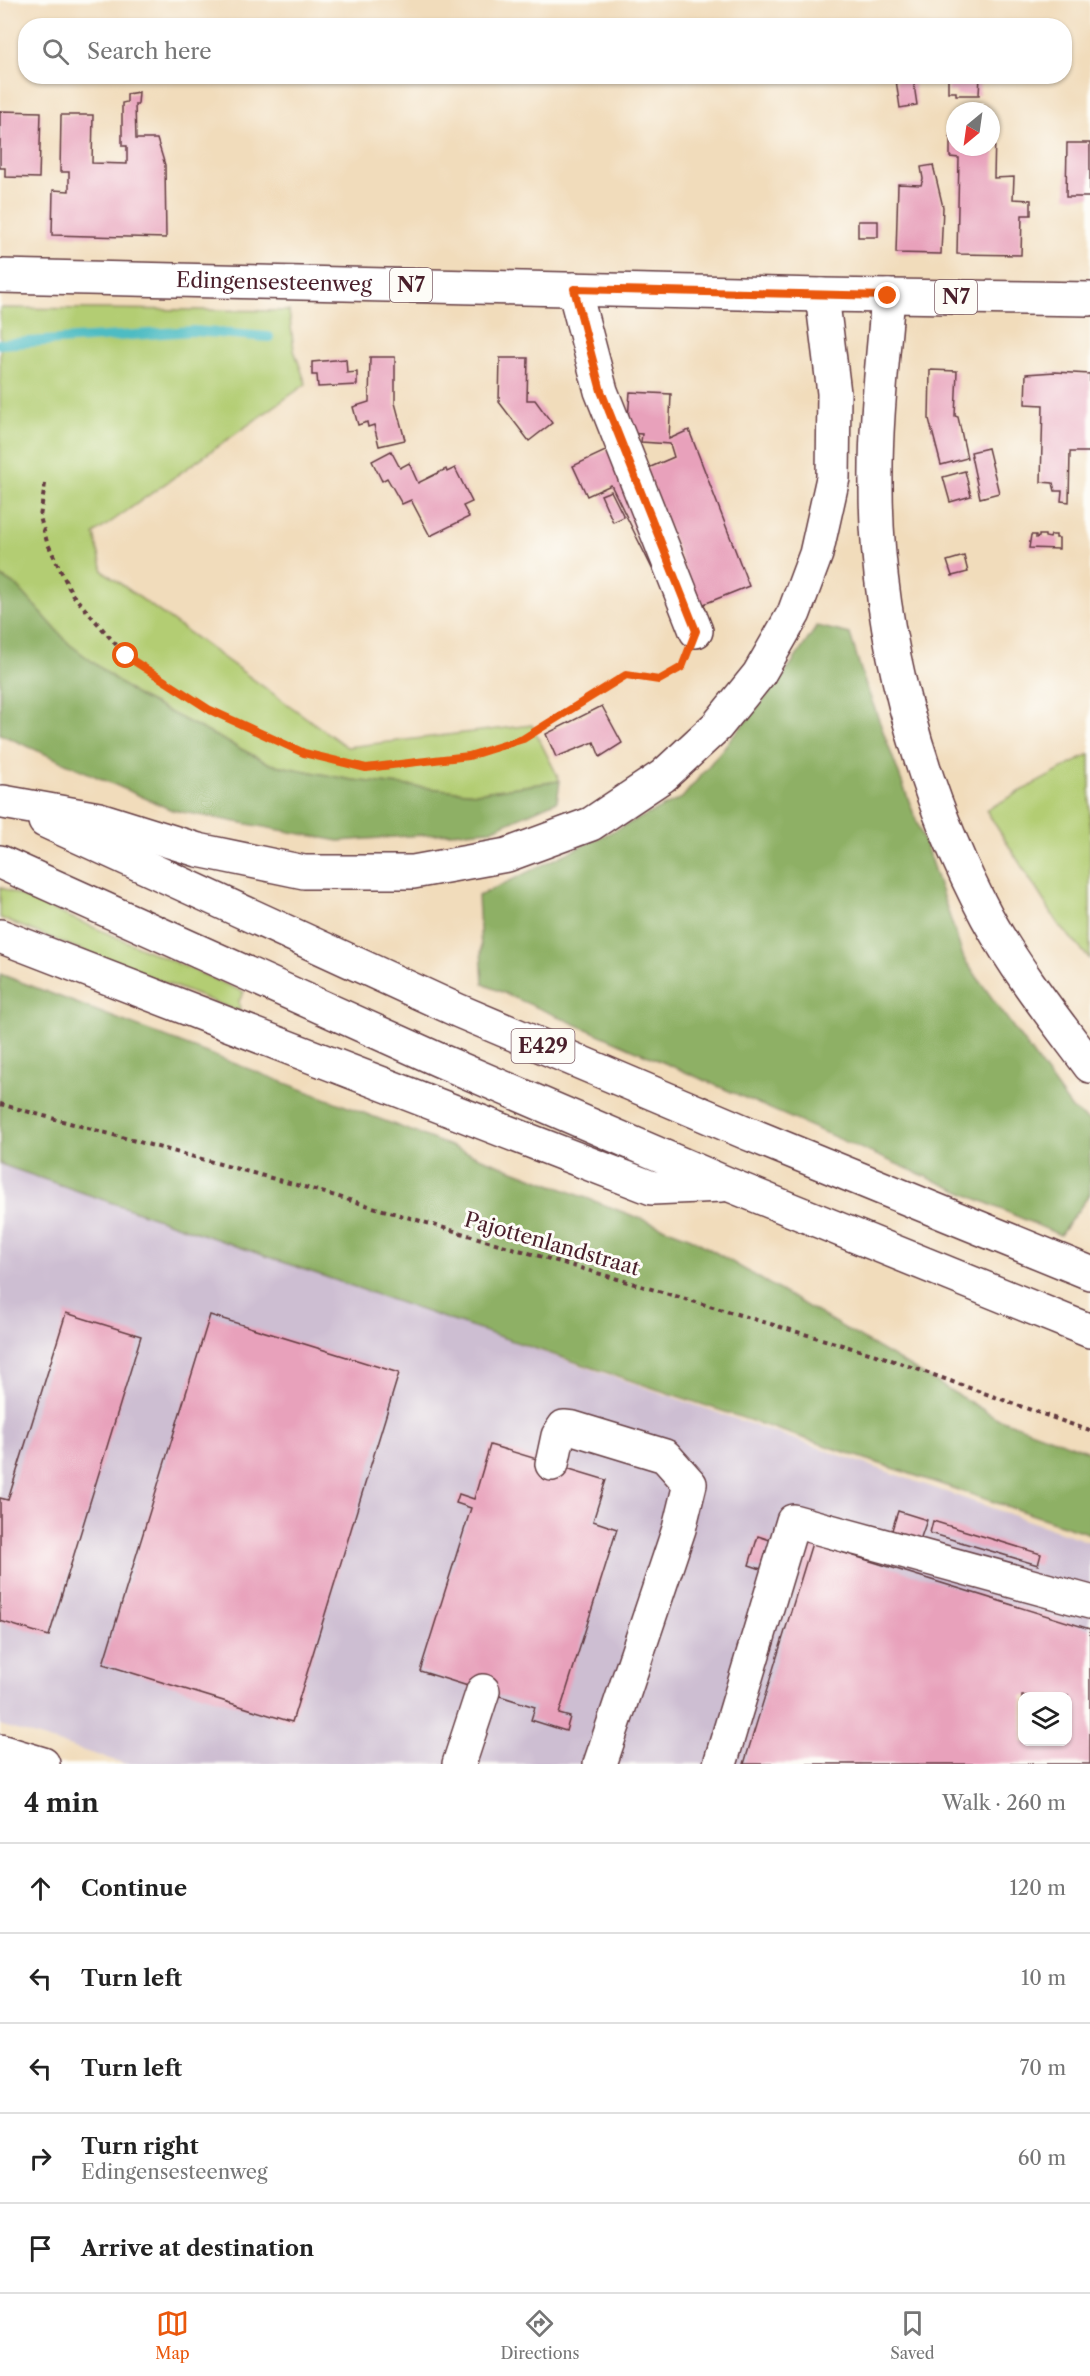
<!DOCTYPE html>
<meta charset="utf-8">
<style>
:root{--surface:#fff;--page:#f6f6f6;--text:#222;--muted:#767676;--line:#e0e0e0;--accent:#ea580c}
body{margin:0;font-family:"Libre Caslon Text",serif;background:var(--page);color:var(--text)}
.controls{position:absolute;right:18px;bottom:18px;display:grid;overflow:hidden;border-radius:12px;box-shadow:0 2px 4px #0004}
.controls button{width:54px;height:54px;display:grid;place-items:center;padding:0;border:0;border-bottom:2px solid var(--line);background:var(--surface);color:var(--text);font:30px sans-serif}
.compass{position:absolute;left:946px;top:102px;width:54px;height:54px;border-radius:50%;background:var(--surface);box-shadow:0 2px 4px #0004;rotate:209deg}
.stop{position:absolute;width:18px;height:18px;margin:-14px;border:4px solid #ea580c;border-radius:50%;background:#fff}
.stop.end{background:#ea580c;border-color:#fff;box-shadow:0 2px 6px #0008}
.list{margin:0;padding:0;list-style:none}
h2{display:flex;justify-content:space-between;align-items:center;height:78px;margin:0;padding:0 24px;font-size:26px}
h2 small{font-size:20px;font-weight:400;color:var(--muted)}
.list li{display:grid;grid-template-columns:39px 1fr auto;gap:18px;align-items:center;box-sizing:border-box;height:90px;padding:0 24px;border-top:2px solid var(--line)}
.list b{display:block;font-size:22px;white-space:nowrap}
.list p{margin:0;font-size:20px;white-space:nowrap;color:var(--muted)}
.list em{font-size:20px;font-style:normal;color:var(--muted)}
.icon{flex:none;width:33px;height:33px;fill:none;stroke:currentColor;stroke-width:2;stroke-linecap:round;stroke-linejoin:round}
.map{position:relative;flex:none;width:1090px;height:1764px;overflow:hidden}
.search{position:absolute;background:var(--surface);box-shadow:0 2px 4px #0004;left:18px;right:18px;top:18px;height:66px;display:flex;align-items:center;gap:15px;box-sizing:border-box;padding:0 21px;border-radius:24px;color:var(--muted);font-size:22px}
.sheet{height:528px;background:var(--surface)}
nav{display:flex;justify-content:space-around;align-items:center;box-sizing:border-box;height:84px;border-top:2px solid var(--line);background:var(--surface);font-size:16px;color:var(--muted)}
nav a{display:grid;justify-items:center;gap:3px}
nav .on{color:var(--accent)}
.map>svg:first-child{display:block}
</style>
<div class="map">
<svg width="1090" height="1764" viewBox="0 0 1090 1764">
<rect width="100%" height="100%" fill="#fdfcf7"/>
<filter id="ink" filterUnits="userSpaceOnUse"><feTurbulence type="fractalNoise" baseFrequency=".0167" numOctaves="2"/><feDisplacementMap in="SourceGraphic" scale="12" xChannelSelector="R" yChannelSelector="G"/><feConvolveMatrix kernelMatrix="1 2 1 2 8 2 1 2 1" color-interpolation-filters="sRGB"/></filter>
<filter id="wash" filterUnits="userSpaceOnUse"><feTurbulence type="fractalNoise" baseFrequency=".008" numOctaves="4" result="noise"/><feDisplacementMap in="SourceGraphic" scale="24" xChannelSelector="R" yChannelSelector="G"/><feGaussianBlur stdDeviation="1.35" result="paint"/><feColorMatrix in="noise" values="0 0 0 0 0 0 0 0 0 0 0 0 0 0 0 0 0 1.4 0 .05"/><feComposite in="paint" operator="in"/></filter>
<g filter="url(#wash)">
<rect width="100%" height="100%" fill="#f1dcbb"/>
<!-- industrial -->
<path fill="#cdbed2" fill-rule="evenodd" d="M0,1164L1090,1542V1764H126L0,1725ZM1022,1696H1068V1742H1022Z"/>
<!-- green -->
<g fill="#b3cd73" stroke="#7e764f" stroke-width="1.5">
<path d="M0,308L289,311L294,350L306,384L94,534L103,571L347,747L532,725L560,781L476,793L352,780L270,764L136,695L69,644L18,587L0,576Z"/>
<path d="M1090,754V959L1059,925L986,810Z"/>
<path d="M0,887L244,992L239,1001L240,1012L0,918Z"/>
</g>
<!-- forest -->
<g fill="#8eb065" stroke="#6c6848" stroke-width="1.5">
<path d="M0,576L18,587L69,644L136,695L270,764L352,780L476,793L560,781L557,801L491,830L339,841L172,810L0,734Z"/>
<path d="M817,626L850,634L864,680L928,852L964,959L1072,1109L1090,1122V1194L1060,1235L483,984L478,896L682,798L784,675Z"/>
<path d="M0,974L691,1238L997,1418L1090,1452V1534L447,1319L0,1164Z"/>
</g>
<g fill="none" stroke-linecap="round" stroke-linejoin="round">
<!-- stream -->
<path stroke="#4dbcc3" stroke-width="10" d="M0,344L193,331L269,337"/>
</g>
<g id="blocks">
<!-- building -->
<g fill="#e8a1bb" fill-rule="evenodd">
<path d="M948,76H980L979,95H956V92H948Z"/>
<path d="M913,78L917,105L900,108L896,80Z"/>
<path d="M139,92L138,104H135L136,139H157L165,165L166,238L52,235L53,190L69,191V172H60L61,115H93L92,163L127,164V146H122V103L127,102V94Z"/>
<path d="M0,111L41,112L39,178L5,177V168H0Z"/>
<path d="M950,132H955V147H991V135H995L994,178L1014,177L1013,199L1031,200V215H1022L1021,255L957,254L959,158L950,157Z"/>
<path d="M1067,143H1090V197H1066Z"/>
<path d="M933,165L943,207L941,254L896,253L898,184L921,185L923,179L921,167Z"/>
<rect x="858" y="221" width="20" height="16"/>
<path d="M370,357H395V403L405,440L379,446L374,425L368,427L367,422L358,425L353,407L369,402Z"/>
<path d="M500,358H528L527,400H535L552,423L529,441L499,402Z"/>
<path d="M346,359L347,373L357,372V385L318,387L317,375H312V362Z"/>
<path d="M930,370L957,371L955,416L958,417L967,458L941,465L929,419Z"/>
<path d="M1055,372L1090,374V452H1070L1069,502L1061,501L1062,491H1055L1053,483L1041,482L1043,405L1025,404L1026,374Z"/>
<path d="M630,392L671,394L669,439L689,430L749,586L699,606L646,469L674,457L670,444L641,442L642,434L627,433Z"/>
<path d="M616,446L668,601L611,485L587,496L573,466Z"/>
<path d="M988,448L999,493L980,498L971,456H972L971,452Z"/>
<path d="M391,451L400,468L409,463L418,483L446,469L447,472L455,468L472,502L463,506L469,517L430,536L411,500L402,504L387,478L382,481L372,461Z"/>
<path d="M965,471L971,496L950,502L943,477Z"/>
<path d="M611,491L624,517L613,522L601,495Z"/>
<path d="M1031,535H1036V538L1039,537V535H1045V537L1050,538L1051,535H1056V538H1059V549L1029,548Z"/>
<path d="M964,556L968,572L952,576L947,561Z"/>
<path d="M602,706L622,743L600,757L594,742L556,757L546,734Z"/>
<path d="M66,1313L141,1336L49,1636L0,1621V1498L8,1500Z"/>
<path d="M210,1315L399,1373L292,1722L103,1664Z"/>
<path d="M490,1445L606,1480L593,1521L617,1529L559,1714L570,1717L566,1731L531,1720L535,1707L420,1671L471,1508L456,1503L459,1494L474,1499Z"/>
<path d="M898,1511L927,1520L919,1543L891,1533Z"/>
<path d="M933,1521L1041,1554L1038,1565L930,1533Z"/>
<path d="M758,1536L770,1540L761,1569L749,1565Z"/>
<path d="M812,1543L1090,1629V1764H744ZM1022,1696H1068V1742H1022Z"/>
</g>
</g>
</g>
<g filter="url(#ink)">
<use href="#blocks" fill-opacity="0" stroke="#633b41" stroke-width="1.5"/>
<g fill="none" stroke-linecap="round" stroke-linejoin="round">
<!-- minor casing -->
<g stroke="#633b41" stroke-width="36">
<g id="minor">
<path d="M574,289L601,391L696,631"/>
<path d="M552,1464L558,1436L564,1427L573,1428L665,1456L690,1484L679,1529L600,1764"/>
<path d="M0,1751L43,1764"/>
<path d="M459,1764L483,1691"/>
<path d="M720,1764L793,1521L1090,1602"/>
</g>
</g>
<!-- major casing -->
<g stroke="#633b41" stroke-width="36">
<g id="major">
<path id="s1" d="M0,276L822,295L1090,299"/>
</g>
</g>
<!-- highway casing -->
<g stroke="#633b41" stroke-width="36">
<g id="highway">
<path d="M888,296C883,359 875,423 876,486C876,631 919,789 987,917C1016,970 1054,1018 1090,1066"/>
<path d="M3,802L99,819L198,850L304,872H413L507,855L591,824L663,776L717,726L759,674L794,613L816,554L833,478L834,393L822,295"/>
<path d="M45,821L459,1011L747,1133L1090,1273"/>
<path d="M0,862L439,1060L730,1185L1090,1331"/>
<path d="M0,936L652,1188L722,1185"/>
</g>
</g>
<!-- path -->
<g stroke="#633b41" stroke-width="4" stroke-dasharray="4.5 4.5" stroke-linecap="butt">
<path d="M45,484L40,517L47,542L72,594L126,656L210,710L304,753L366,768L469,756L523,739L626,675L659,680L682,667L685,660"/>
<path d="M0,1104L315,1190L886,1358L1090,1431"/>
</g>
<!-- minor -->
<use href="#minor" stroke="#fff" stroke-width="33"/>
<!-- major -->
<use href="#major" stroke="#fff" stroke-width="33"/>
<!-- highway -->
<use href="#highway" stroke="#fff" stroke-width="33"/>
</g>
</g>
<g fill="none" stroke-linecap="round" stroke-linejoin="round" filter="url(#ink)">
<!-- route -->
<path stroke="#ea580c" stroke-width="8" d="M126,656L210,710L304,753L366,768L469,756L523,739L626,675L659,680L682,667L696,631L601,391L574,289L888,296"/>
</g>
<g text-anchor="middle" stroke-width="6" stroke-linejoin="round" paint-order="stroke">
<!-- shield labels -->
<g fill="#fdfcf7" stroke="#806168" stroke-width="1.5">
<rect x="390" y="268" width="42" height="34" rx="4.5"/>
<rect x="935" y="280" width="42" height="34" rx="4.5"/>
<rect x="511.5" y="1029" width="63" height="34" rx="4.5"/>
</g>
<g font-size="20" font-weight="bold" fill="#4a1f2b">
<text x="411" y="292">N7</text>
<text x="956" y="304">N7</text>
<text x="543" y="1053">E429</text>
</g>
<!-- street labels -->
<g font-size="21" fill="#4a1f2b" stroke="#fdfcf7">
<text dy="7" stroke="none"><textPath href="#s1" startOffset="274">Edingensesteenweg</textPath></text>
<text transform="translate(552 1244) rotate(16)" y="7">Pajottenlandstraat</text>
</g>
</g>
</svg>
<div class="controls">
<button><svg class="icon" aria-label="layers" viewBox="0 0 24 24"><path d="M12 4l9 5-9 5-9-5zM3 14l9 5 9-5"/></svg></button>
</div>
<svg class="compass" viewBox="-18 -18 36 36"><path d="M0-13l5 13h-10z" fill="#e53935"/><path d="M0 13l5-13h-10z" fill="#767676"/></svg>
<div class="stop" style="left:126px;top:656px"></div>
<div class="stop end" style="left:888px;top:296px"></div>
<div class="search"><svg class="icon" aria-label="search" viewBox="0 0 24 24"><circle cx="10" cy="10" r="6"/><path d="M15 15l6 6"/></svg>Search here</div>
</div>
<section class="sheet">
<h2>4 min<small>Walk · 260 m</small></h2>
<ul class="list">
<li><svg class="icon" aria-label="ahead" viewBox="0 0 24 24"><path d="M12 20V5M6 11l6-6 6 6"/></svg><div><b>Continue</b></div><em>120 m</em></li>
<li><svg class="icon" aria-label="left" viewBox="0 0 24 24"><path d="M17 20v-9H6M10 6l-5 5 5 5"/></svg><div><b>Turn left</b></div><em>10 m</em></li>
<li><svg class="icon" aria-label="left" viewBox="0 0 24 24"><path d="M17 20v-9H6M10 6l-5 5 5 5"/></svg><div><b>Turn left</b></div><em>70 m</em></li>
<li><svg class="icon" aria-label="right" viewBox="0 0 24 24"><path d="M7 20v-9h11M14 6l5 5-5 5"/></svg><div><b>Turn right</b><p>Edingensesteenweg</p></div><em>60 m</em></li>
<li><svg class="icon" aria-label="arrive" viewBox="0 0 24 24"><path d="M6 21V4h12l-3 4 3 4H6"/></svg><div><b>Arrive at destination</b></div></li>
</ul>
</section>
<nav>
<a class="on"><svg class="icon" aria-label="map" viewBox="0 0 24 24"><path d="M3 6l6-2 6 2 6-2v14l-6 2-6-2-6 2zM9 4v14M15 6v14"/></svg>Map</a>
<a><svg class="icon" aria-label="directions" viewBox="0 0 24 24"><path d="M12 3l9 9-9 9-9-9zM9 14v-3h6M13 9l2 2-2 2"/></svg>Directions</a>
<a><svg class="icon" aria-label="saved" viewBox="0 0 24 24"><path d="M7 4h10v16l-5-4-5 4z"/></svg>Saved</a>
</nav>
